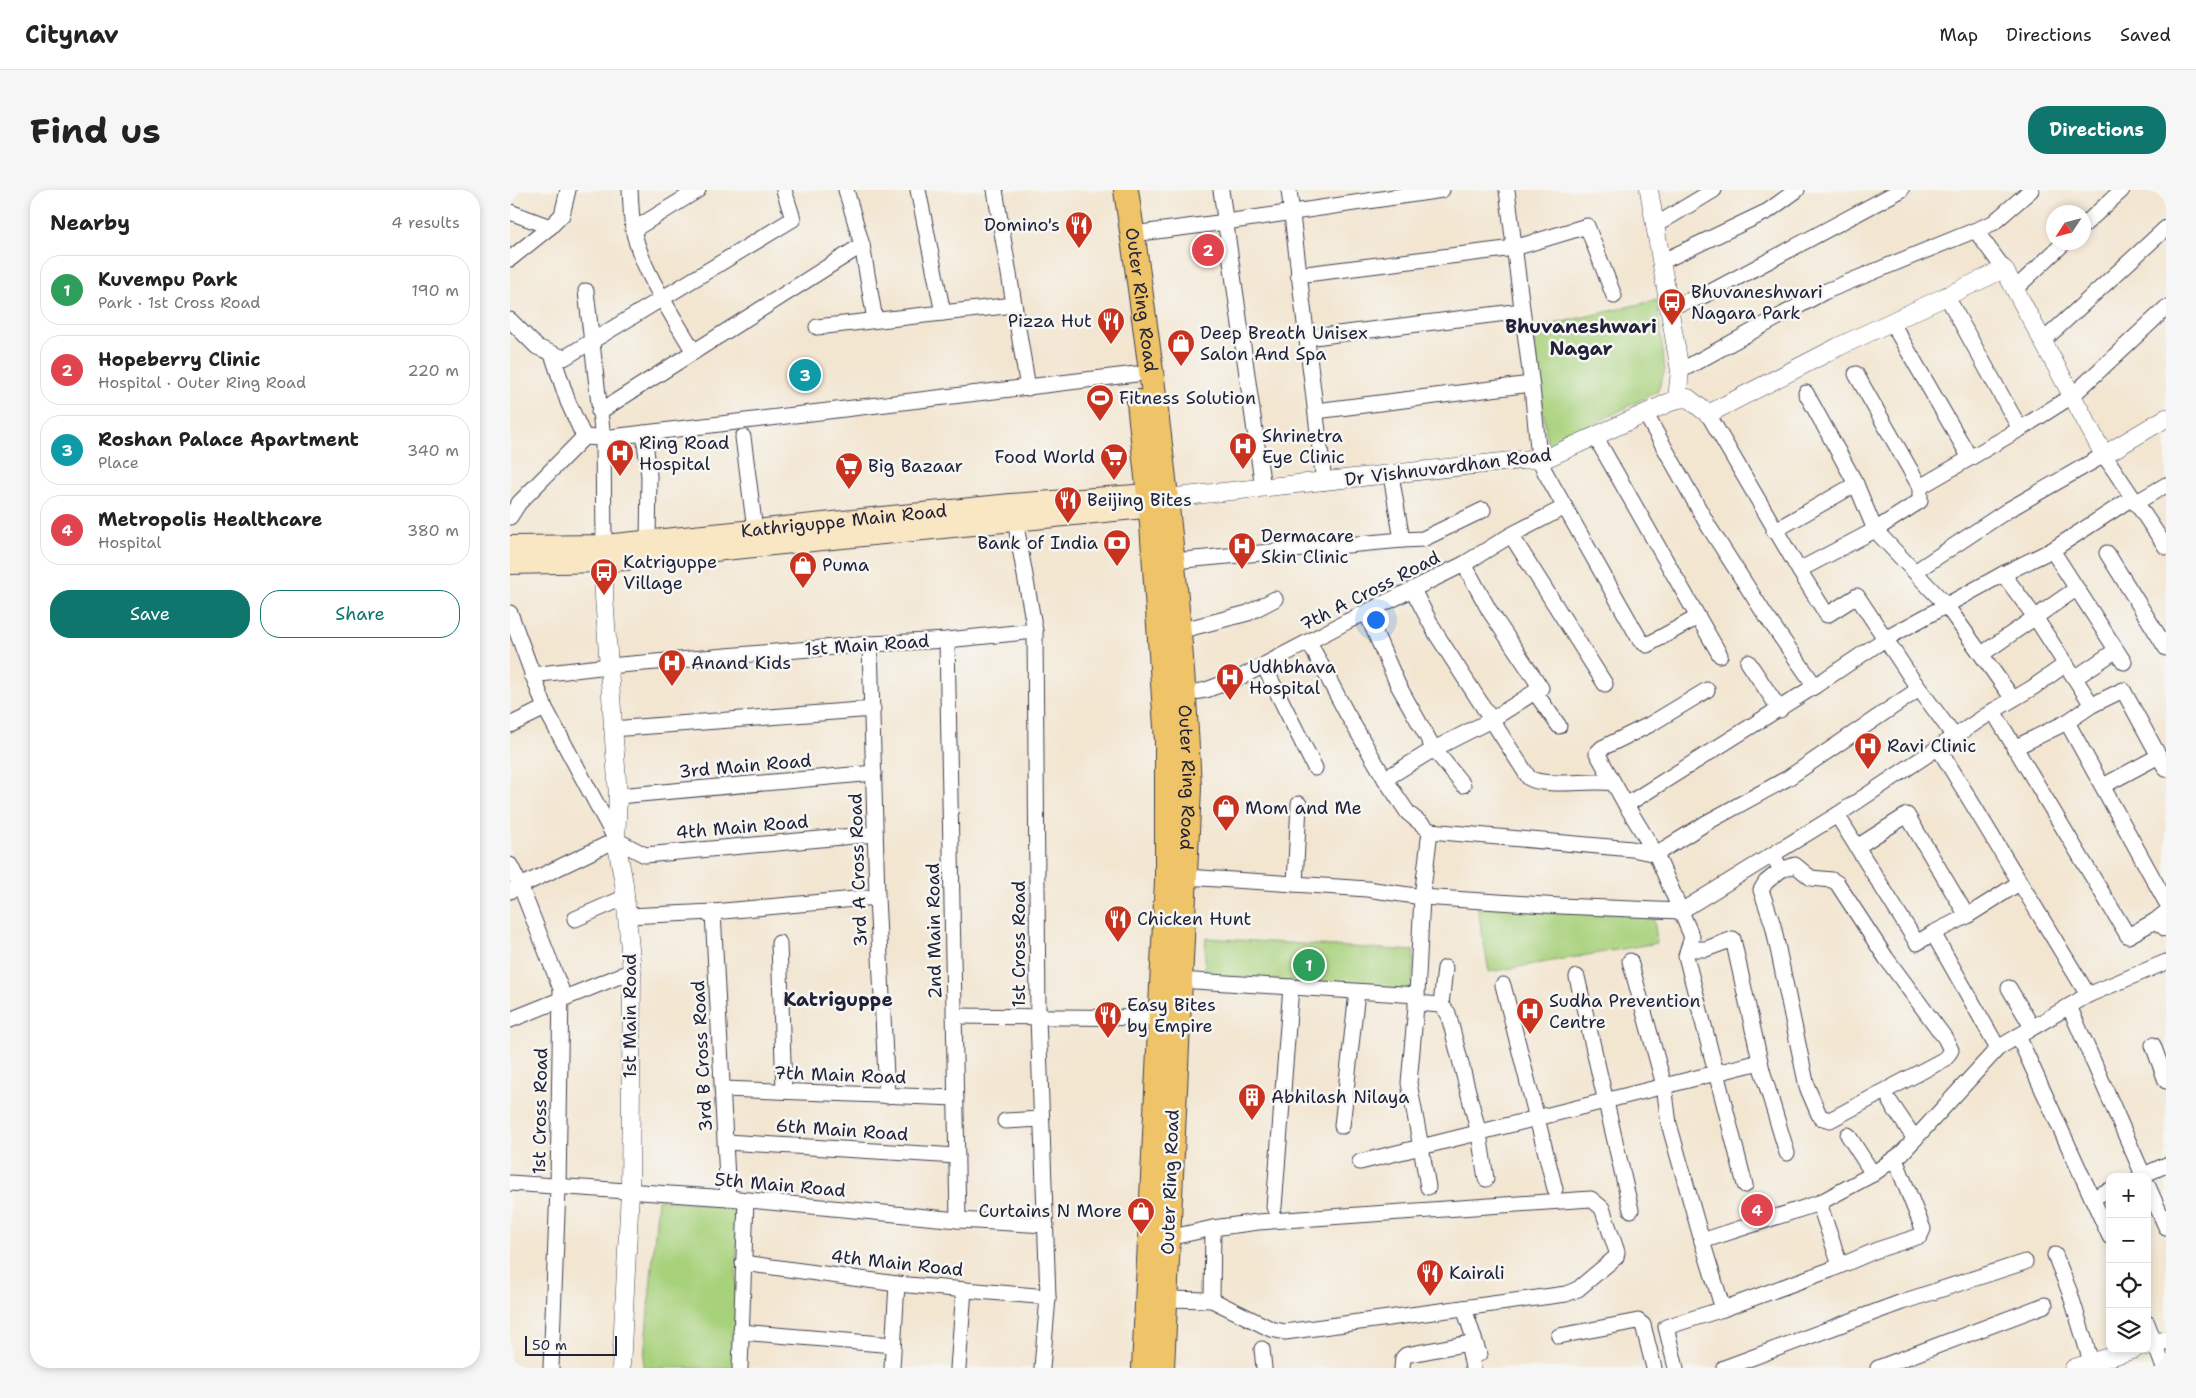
<!DOCTYPE html>
<meta charset="utf-8">
<style>
:root{--surface:#fff;--page:#f6f6f6;--text:#222;--muted:#767676;--line:#e0e0e0;--accent:#0f766e}
body{margin:0;font-family:"Shantell Sans",sans-serif;background:var(--page);color:var(--text)}
.controls{position:absolute;right:15px;bottom:15px;display:grid;overflow:hidden;border-radius:10px;box-shadow:0 2px 8px #0003}
.controls button{width:45px;height:45px;display:grid;place-items:center;padding:0;border:0;border-bottom:1px solid var(--line);background:var(--surface);color:var(--text);font:25px sans-serif}
.compass{position:absolute;left:1536px;top:15px;width:45px;height:45px;border-radius:50%;background:var(--surface);box-shadow:0 2px 8px #0003;rotate:234deg}
.scale{position:absolute;left:15px;bottom:12px;width:92px;box-sizing:border-box;padding-left:5px;border:2px solid #22223b;border-top:0;font-size:14px;line-height:18px;white-space:nowrap;color:#22223b;-webkit-text-stroke:4px #f6f6f2;paint-order:stroke}
.you{position:absolute;left:865px;top:429px;width:18px;height:18px;margin:-12px;border:4px solid #fff;border-radius:50%;background:#1a73e8;box-shadow:0 0 0 8px #1a73e833}
.badge{display:grid;place-items:center;width:32px;height:32px;border-radius:50%;background:var(--accent);color:#fff;font-size:16px;font-weight:700}
.pin{position:absolute;translate:-50% -50%;border:2px solid #fff;box-shadow:0 1px 5px #0006}
.list{margin:0;padding:0;list-style:none}
h2{display:flex;justify-content:space-between;align-items:center;height:65px;margin:0;padding:0 20px;font-size:21px}
h2 small{font-size:16px;font-weight:400;color:var(--muted)}
.list li{display:grid;grid-template-columns:32px 1fr auto;gap:15px;align-items:center;box-sizing:border-box;height:70px;margin:0 10px 10px;padding:0 10px;border:1px solid var(--line);border-radius:20px}
.list b{display:block;font-size:19px;white-space:nowrap}
.list p{margin:0;font-size:16px;white-space:nowrap;color:var(--muted)}
.list em{font-size:16px;font-style:normal;color:var(--muted)}
.actions{display:flex;gap:10px;padding:15px 20px}
.actions a{flex:1;padding:11px 0;border:1px solid var(--accent);border-radius:20px;text-align:center;font-size:18px;color:var(--accent)}
.actions .main{background:var(--accent);color:#fff}
.icon{flex:none;width:28px;height:28px;fill:none;stroke:currentColor;stroke-width:2;stroke-linecap:round;stroke-linejoin:round}
.map{position:relative;flex:none;width:1656px;height:1178px;overflow:hidden;border-radius:20px}
header{display:flex;align-items:center;gap:30px;box-sizing:border-box;height:70px;padding:0 25px;background:var(--surface);border-bottom:1px solid var(--line)}
header strong{font-size:24px}
nav{display:flex;gap:28px;margin-inline-start:auto;font-size:18px}
.intro{display:flex;align-items:center;justify-content:space-between;box-sizing:border-box;height:120px;padding:0 30px}
h1{margin:0;font-size:35px}
.button{padding:12px 22px;border-radius:20px;background:var(--accent);color:#fff;font-size:18px;font-weight:700}
main{display:flex;gap:30px;padding:0 30px}
aside{flex:1;background:var(--surface);border-radius:20px;box-shadow:0 2px 8px #0003}
.map>svg:first-child{display:block}
</style>
<header>
<strong>Citynav</strong>
<nav><a>Map</a><a>Directions</a><a>Saved</a></nav>
</header>
<div class="intro"><h1>Find us</h1><a class="button">Directions</a></div>
<main>
<aside>
<h2>Nearby<small>4 results</small></h2>
<ul class="list">
<li><span class="badge" style="background:#2e9e5b">1</span><div><b>Kuvempu Park</b><p>Park · 1st Cross Road</p></div><em>190 m</em></li>
<li><span class="badge" style="background:#e0444e">2</span><div><b>Hopeberry Clinic</b><p>Hospital · Outer Ring Road</p></div><em>220 m</em></li>
<li><span class="badge" style="background:#0f9aa8">3</span><div><b>Roshan Palace Apartment</b><p>Place</p></div><em>340 m</em></li>
<li><span class="badge" style="background:#e0444e">4</span><div><b>Metropolis Healthcare</b><p>Hospital</p></div><em>380 m</em></li>
</ul>
<div class="actions"><a class="main">Save</a><a>Share</a></div>
</aside>
<div class="map">
<svg width="1656" height="1178" viewBox="0 0 1656 1178">
<rect width="100%" height="100%" fill="#f6f6f2"/>
<filter id="ink" filterUnits="userSpaceOnUse"><feTurbulence type="fractalNoise" baseFrequency=".02" numOctaves="2"/><feDisplacementMap in="SourceGraphic" scale="10" xChannelSelector="R" yChannelSelector="G"/><feConvolveMatrix kernelMatrix="1 2 1 2 8 2 1 2 1" color-interpolation-filters="sRGB"/></filter>
<filter id="wash" filterUnits="userSpaceOnUse"><feTurbulence type="fractalNoise" baseFrequency=".0096" numOctaves="4" result="noise"/><feDisplacementMap in="SourceGraphic" scale="20" xChannelSelector="R" yChannelSelector="G"/><feGaussianBlur stdDeviation="1.12" result="paint"/><feColorMatrix in="noise" values="0 0 0 0 0 0 0 0 0 0 0 0 0 0 0 0 0 1.4 0 .05"/><feComposite in="paint" operator="in"/></filter>
<g filter="url(#wash)">
<rect width="100%" height="100%" fill="#f3e6d1"/>
<!-- green -->
<g fill="#a8d17c" stroke="#657a5c">
<path d="M1147,110L1155,180L1148,201L1038,258L1022,139Z"/>
<path d="M967,714L1144,727L1147,753L979,782Z"/>
<path d="M696,748L904,761L902,802L694,789Z"/>
<path d="M148,1009L227,1017L226,1178H133Z"/>
</g>
</g>
<g filter="url(#ink)">
<g fill="none" stroke-linecap="round" stroke-linejoin="round">
<!-- minor casing -->
<g stroke="#413f52" stroke-width="17">
<g id="minor">
<path d="M120,0C121,13 121,26 123,38C130,78 163,126 184,162"/>
<path d="M336,0L352,55L365,130"/>
<path d="M408,0L433,123"/>
<path d="M485,0L518,198"/>
<path d="M711,0L753,298"/>
<path d="M779,0L814,292"/>
<path d="M997,0L1022,197L1029,268L1035,282L1130,450L1137,455L1188,427L1085,246"/>
<path d="M0,22L40,37"/>
<path d="M1146,35L1204,0"/>
<path d="M1574,35L1612,0"/>
<path d="M123,40L188,0"/>
<path d="M1466,41L1494,79"/>
<path d="M623,44L716,32L932,0"/>
<path d="M0,69L40,37L52,25L58,0"/>
<path d="M1151,72L1258,21L1287,0"/>
<path d="M788,85L1004,58L1077,36L1104,106"/>
<path d="M1505,99L1555,52"/>
<path d="M76,101L93,248L94,355"/>
<path d="M1436,105L1510,239"/>
<path d="M1159,117L1193,106L1391,0"/>
<path d="M0,130L27,157L54,168L283,29L274,0"/>
<path d="M1382,133L1460,268"/>
<path d="M307,137L504,115"/>
<path d="M796,148L1012,121"/>
<path d="M1533,151L1656,38"/>
<path d="M42,164L58,212L74,247"/>
<path d="M1170,181L1314,102L1483,33L1521,0"/>
<path d="M1346,184L1410,297"/>
<path d="M1296,203L1346,294L1365,340L1436,415L1503,509"/>
<path d="M806,221L1021,194"/>
<path d="M89,222L352,55"/>
<path d="M1135,223L1199,337L1254,423L1305,496L1375,449L1493,384L1542,360L1622,308"/>
<path d="M1198,224L1289,380L1365,340L1410,311V297L1510,239L1562,206L1656,118"/>
<path d="M134,243L139,286L138,351"/>
<path d="M233,247L245,340"/>
<path d="M1625,313L1656,295"/>
<path d="M0,327L9,313L74,247L93,248L626,184"/>
<path d="M505,330L525,441L528,827L538,1107L532,1178"/>
<path d="M1264,341L1346,294"/>
<path d="M1001,345L1095,494"/>
<path d="M892,350L913,349L973,320"/>
<path d="M1542,360L1614,472"/>
<path d="M1597,363L1656,458"/>
<path d="M663,371L892,350L881,285"/>
<path d="M1289,380L1317,425L1347,406L1402,489L1444,546"/>
<path d="M1406,381L1498,320L1594,265L1656,357"/>
<path d="M1493,384L1525,427L1582,515"/>
<path d="M903,400L925,442L1019,588C1036,598 1082,589 1103,593"/>
<path d="M856,422L888,495L924,559L953,595"/>
<path d="M0,423L35,518L106,650"/>
<path d="M1188,427L1210,465"/>
<path d="M669,441L738,423L765,409"/>
<path d="M437,450L448,1030"/>
<path d="M799,452L836,522L875,589L898,623L920,641L912,707L907,805L899,893L911,957L1250,872"/>
<path d="M360,454L367,707L377,906"/>
<path d="M1472,464L1566,399"/>
<path d="M1238,472L1270,520"/>
<path d="M1556,474L1522,498L1483,521L1618,746L1645,731"/>
<path d="M754,476L805,578"/>
<path d="M22,485L98,476L360,454L437,450L525,441"/>
<path d="M1565,488L1605,461"/>
<path d="M1024,501L1049,536"/>
<path d="M675,504L696,500L731,487L838,431L954,374L1001,345L1055,317"/>
<path d="M1557,532L1656,712"/>
<path d="M0,535L35,518"/>
<path d="M102,539L363,519"/>
<path d="M1428,557L1578,805"/>
<path d="M1504,558L1557,532L1582,515L1613,500L1656,579"/>
<path d="M875,589L924,559L981,530L1031,498L979,420L954,374"/>
<path d="M1593,596L1649,566"/>
<path d="M108,606L364,583"/>
<path d="M1116,615L1305,496"/>
<path d="M1327,625L1407,753L1423,743"/>
<path d="M920,641L1122,659L1146,664L1116,615L1087,563L1092,558L1139,535L1197,500"/>
<path d="M106,650L135,665L365,644"/>
<path d="M1347,657L1397,625L1457,726"/>
<path d="M1263,665L1271,680L1285,675L1301,688L1322,690L1327,693L1376,768L1435,848L1441,860L1435,869L1320,930L1310,927L1297,897L1263,735L1251,700L1256,692L1271,680"/>
<path d="M0,675L10,695L51,799L48,998L41,1178"/>
<path d="M675,687L755,692L857,699L912,707L1050,716L1171,721L1327,625L1483,521"/>
<path d="M785,694L789,614"/>
<path d="M0,701L106,650"/>
<path d="M203,722L218,1008"/>
<path d="M1656,722L1645,731L1656,739"/>
<path d="M118,726L203,722L367,707"/>
<path d="M65,729L116,707"/>
<path d="M269,753L274,901"/>
<path d="M1178,759H1196L1223,749L1252,880L1277,963"/>
<path d="M1120,771L1154,895L1159,934L1192,1051"/>
<path d="M1067,787L1121,1020"/>
<path d="M669,790L907,805"/>
<path d="M993,795L1045,999"/>
<path d="M1499,798L1522,837"/>
<path d="M906,813L931,815L938,823L969,944L976,989"/>
<path d="M931,815L935,778"/>
<path d="M1559,816L1634,987"/>
<path d="M445,826L650,828"/>
<path d="M0,830L122,781"/>
<path d="M1508,846L1600,1047"/>
<path d="M1643,855L1656,891"/>
<path d="M1488,858L1423,743L1457,726L1509,693"/>
<path d="M213,899L446,908"/>
<path d="M1380,912L1405,949"/>
<path d="M495,931L531,929"/>
<path d="M832,936L847,802"/>
<path d="M1338,945L1363,984"/>
<path d="M216,952L447,966"/>
<path d="M850,972L911,957L918,997"/>
<path d="M1629,987L1656,975"/>
<path d="M0,993L218,1008L448,1030L536,1035"/>
<path d="M1637,994L1656,1037"/>
<path d="M1235,995L1176,766L1182,747L1146,664L1196,633L1278,588L1409,499"/>
<path d="M1582,1008L1600,1000"/>
<path d="M1309,1013L1330,1075"/>
<path d="M764,1017L781,797"/>
<path d="M1545,1065L1560,1103L1583,1178"/>
<path d="M233,1073L387,1094L538,1107"/>
<path d="M655,1109L702,1110L761,1139L775,1142L1056,1104L1068,1099L1106,1067L1107,1062L1092,1018L1081,1009L748,1032L703,1038L658,1048"/>
<path d="M702,1110L703,1038"/>
<path d="M954,1118L969,1164"/>
<path d="M1213,1119L1320,1080L1367,1060L1410,1046L1413,1039L1385,969"/>
<path d="M1637,1133L1654,1178"/>
<path d="M231,1142L383,1155"/>
<path d="M1049,1146L1128,1131L1133,1135L1144,1178"/>
<path d="M752,1159L754,1178"/>
<path d="M230,1178L236,1010"/>
<path d="M382,1178L387,1094"/>
<path d="M448,1178L454,1100"/>
<path d="M892,1178L893,1168L896,1165L954,1154L959,1157L963,1178"/>
<path d="M1166,1178L1156,1137L1213,1119L1192,1051L1309,1013L1363,984L1392,963L1488,858L1578,805L1656,772"/>
<path d="M1214,1178L1392,1112L1515,1072"/>
<path d="M1368,1178L1535,1115"/>
</g>
</g>
<!-- tertiary casing -->
<g stroke="#413f52" stroke-width="19">
<g id="tertiary">
<path d="M1167,209L1178,208L1198,224L1328,157L1494,79L1594,265L1656,228"/>
<path d="M666,307L1039,267L1167,209L1170,181L1139,0"/>
<path d="M94,358V406L108,606L106,650L114,694L122,781L120,1002L111,1178"/>
<path d="M1637,1156L1656,1150"/>
<path d="M1564,1178L1625,1159"/>
</g>
</g>
<!-- secondary casing -->
<g stroke="#413f52" stroke-width="22">
<g id="secondary">
<path id="s1" d="M0,356L94,355L501,314L653,303"/>
<path d="M0,374L94,372L654,316"/>
</g>
</g>
<!-- trunk casing -->
<g stroke="#413f52" stroke-width="26">
<g id="trunk">
<path id="s2" d="M616,0C645,198 670,398 679,598L652,1178"/>
<path d="M629,212L642,334L657,551V690L634,1178"/>
</g>
</g>
<!-- minor -->
<use href="#minor" stroke="#fff" stroke-width="15"/>
<!-- tertiary -->
<use href="#tertiary" stroke="#fff" stroke-width="18"/>
<!-- secondary -->
<use href="#secondary" stroke="#f9e7c3" stroke-width="20"/>
<!-- trunk -->
<use href="#trunk" stroke="#efc469" stroke-width="24"/>
</g>
</g>
<!-- icons -->
<defs>
<g id="restaurant-pin" transform="scale(1.4375)"><path d="M0 17L-7.5 6A9.5 9.5 0 1 1 7.5 6Z" fill="#c8321e" stroke="#f6f6f2"/><path d="M-5-6h1v4h1v-4h1v4h1v-4h1v5L-1.5 .5V6h-2V.5L-5-1ZM5-6V6H3V1.5H1.5Q1.5-4 5-6Z" fill="#fff"/></g>
<g id="bus-pin" transform="scale(1.4375)"><path d="M0 17L-7.5 6A9.5 9.5 0 1 1 7.5 6Z" fill="#c8321e" stroke="#f6f6f2"/><path d="M-5-6H5V4H4V6H2V4H-2V6H-4V4H-5ZM-3.5-4V0h7V-4ZM-3.5 1.2v1.5H-2V1.2ZM2 1.2v1.5H3.5V1.2Z" fill="#fff"/></g>
<g id="shop-pin" transform="scale(1.4375)"><path d="M0 17L-7.5 6A9.5 9.5 0 1 1 7.5 6Z" fill="#c8321e" stroke="#f6f6f2"/><path d="M-5-2.5h2.3a2.7 3.5 0 0 1 5.4 0H5L5.5 6h-11ZM-1.5-2.5h3a1.5 2.3 0 0 0-3 0Z" fill="#fff"/></g>
<g id="stadium-pin" transform="scale(1.4375)"><path d="M0 17L-7.5 6A9.5 9.5 0 1 1 7.5 6Z" fill="#c8321e" stroke="#f6f6f2"/><path d="M0-5a6.5 5 0 1 0 0 10a6.5 5 0 1 0 0-10ZM-3.5-1.8h7v3.6h-7Z" fill="#fff"/></g>
<g id="hospital-pin" transform="scale(1.4375)"><path d="M0 17L-7.5 6A9.5 9.5 0 1 1 7.5 6Z" fill="#c8321e" stroke="#f6f6f2"/><path d="M-5-5h3v3.5h4V-5h3V5h-3V1.5h-4V5h-3Z" fill="#fff"/></g>
<g id="supermarket-pin" transform="scale(1.4375)"><path d="M0 17L-7.5 6A9.5 9.5 0 1 1 7.5 6Z" fill="#c8321e" stroke="#f6f6f2"/><path d="M-6-5.5h2.5l.6 2H6L4.5 2H-2.5L-4.4-4H-6ZM-1.5 3.2a1.3 1.3 0 1 0 .1 0ZM3 3.2a1.3 1.3 0 1 0 .1 0Z" fill="#fff"/></g>
<g id="bank-pin" transform="scale(1.4375)"><path d="M0 17L-7.5 6A9.5 9.5 0 1 1 7.5 6Z" fill="#c8321e" stroke="#f6f6f2"/><path d="M-6-4H6V4H-6ZM0-2.3a2.3 2.3 0 1 0 0 4.6a2.3 2.3 0 1 0 0-4.6Z" fill="#fff"/></g>
<g id="building-pin" transform="scale(1.4375)"><path d="M0 17L-7.5 6A9.5 9.5 0 1 1 7.5 6Z" fill="#c8321e" stroke="#f6f6f2"/><path d="M-4-6H4V6H1V3H-1V6H-4ZM-2.5-4.3h1.7v1.8h-1.7ZM.8-4.3h1.7v1.8H.8ZM-2.5-1h1.7V.8h-1.7ZM.8-1h1.7V.8H.8Z" fill="#fff"/></g>
</defs>
<g fill-rule="evenodd">
<use href="#restaurant-pin" x="569" y="35"/>
<use href="#bus-pin" x="1162" y="112"/>
<use href="#restaurant-pin" x="601" y="131"/>
<use href="#shop-pin" x="671" y="153"/>
<use href="#stadium-pin" x="590" y="208"/>
<use href="#hospital-pin" x="733" y="256"/>
<use href="#hospital-pin" x="110" y="263"/>
<use href="#supermarket-pin" x="604" y="267"/>
<use href="#supermarket-pin" x="339" y="276"/>
<use href="#restaurant-pin" x="558" y="310"/>
<use href="#bank-pin" x="607" y="353"/>
<use href="#hospital-pin" x="732" y="356"/>
<use href="#shop-pin" x="293" y="375"/>
<use href="#bus-pin" x="94" y="382"/>
<use href="#hospital-pin" x="162" y="473"/>
<use href="#hospital-pin" x="720" y="487"/>
<use href="#hospital-pin" x="1358" y="556"/>
<use href="#shop-pin" x="716" y="618"/>
<use href="#restaurant-pin" x="608" y="729"/>
<use href="#hospital-pin" x="1020" y="821"/>
<use href="#restaurant-pin" x="598" y="825"/>
<use href="#building-pin" x="742" y="907"/>
<use href="#shop-pin" x="631" y="1021"/>
<use href="#restaurant-pin" x="920" y="1083"/>
</g>
<g text-anchor="middle" stroke-width="5" stroke-linejoin="round" paint-order="stroke">
<!-- poi labels -->
<g font-size="18" fill="#22223b" stroke="#f6f6f2" text-anchor="start">
<text x="550" y="41" text-anchor="end">Domino's</text>
<text x="1181" y="108">Bhuvaneshwari<tspan x="1181" dy="21">Nagara Park</tspan></text>
<text x="582" y="137" text-anchor="end">Pizza Hut</text>
<text x="690" y="149">Deep Breath Unisex<tspan x="690" dy="21">Salon And Spa</tspan></text>
<text x="609" y="214">Fitness Solution</text>
<text x="752" y="252">Shrinetra<tspan x="752" dy="21">Eye Clinic</tspan></text>
<text x="129" y="259">Ring Road<tspan x="129" dy="21">Hospital</tspan></text>
<text x="585" y="273" text-anchor="end">Food World</text>
<text x="358" y="282">Big Bazaar</text>
<text x="577" y="316">Beijing Bites</text>
<text x="751" y="352">Dermacare<tspan x="751" dy="21">Skin Clinic</tspan></text>
<text x="588" y="359" text-anchor="end">Bank of India</text>
<text x="113" y="378">Katriguppe<tspan x="113" dy="21">Village</tspan></text>
<text x="312" y="381">Puma</text>
<text x="181" y="479">Anand Kids</text>
<text x="739" y="483">Udhbhava<tspan x="739" dy="21">Hospital</tspan></text>
<text x="1377" y="562">Ravi Clinic</text>
<text x="735" y="624">Mom and Me</text>
<text x="627" y="735">Chicken Hunt</text>
<text x="1039" y="817">Sudha Prevention<tspan x="1039" dy="21">Centre</tspan></text>
<text x="617" y="821">Easy Bites<tspan x="617" dy="21">by Empire</tspan></text>
<text x="761" y="913">Abhilash Nilaya</text>
<text x="612" y="1027" text-anchor="end">Curtains N More</text>
<text x="939" y="1089">Kairali</text>
</g>
<!-- street labels -->
<g font-size="18" fill="#22223b" stroke="#f6f6f2">
<text dy="6" stroke="none"><textPath href="#s2" startOffset="111">Outer Ring Road</textPath></text>
<text transform="translate(938 277) rotate(-7)" y="6">Dr Vishnuvardhan Road</text>
<text dy="6" stroke="none"><textPath href="#s1" startOffset="335">Kathriguppe Main Road</textPath></text>
<text transform="translate(860 401) rotate(-27)" y="6">7th A Cross Road</text>
<text transform="translate(357 455) rotate(-4)" y="6">1st Main Road</text>
<text transform="translate(235 576) rotate(-5)" y="6">3rd Main Road</text>
<text dy="6" stroke="none"><textPath href="#s2" startOffset="591">Outer Ring Road</textPath></text>
<text transform="translate(232 637) rotate(-5)" y="6">4th Main Road</text>
<text transform="translate(348 680) rotate(-92)" y="6">3rd A Cross Road</text>
<text transform="translate(424 741) rotate(-91)" y="6">2nd Main Road</text>
<text transform="translate(509 754) rotate(-90)" y="6">1st Cross Road</text>
<text transform="translate(120 826) rotate(-90)" y="6">1st Main Road</text>
<text transform="translate(192 866) rotate(-93)" y="6">3rd B Cross Road</text>
<text transform="translate(330 885) rotate(2)" y="6">7th Main Road</text>
<text transform="translate(30 921) rotate(-89)" y="6">1st Cross Road</text>
<text transform="translate(332 940) rotate(4)" y="6">6th Main Road</text>
<text transform="translate(660 992) rotate(-88)" y="6">Outer Ring Road</text>
<text transform="translate(270 995) rotate(5)" y="6">5th Main Road</text>
<text transform="translate(387 1073) rotate(6)" y="6">4th Main Road</text>
</g>
<!-- neighbourhood labels -->
<g font-size="19" font-weight="bold" fill="#22223b" stroke="#f6f6f2">
<text x="1071" y="143">Bhuvaneshwari<tspan x="1071" dy="22">Nagar</tspan></text>
<text x="328" y="816">Katriguppe</text>
</g>
</g>
</svg>
<div class="controls">
<button>+</button>
<button>−</button>
<button><svg class="icon" aria-label="locate" viewBox="0 0 24 24"><circle cx="12" cy="12" r="6"/><path d="M12 2v4M12 18v4M2 12h4M18 12h4"/></svg></button>
<button><svg class="icon" aria-label="layers" viewBox="0 0 24 24"><path d="M12 4l9 5-9 5-9-5zM3 14l9 5 9-5"/></svg></button>
</div>
<svg class="compass" viewBox="-18 -18 36 36"><path d="M0-13l5 13h-10z" fill="#e53935"/><path d="M0 13l5-13h-10z" fill="#767676"/></svg>
<div class="scale">50 m</div>
<div class="you"></div>
<div class="pin badge" style="left:799px;top:775px;background:#2e9e5b">1</div>
<div class="pin badge" style="left:698px;top:60px;background:#e0444e">2</div>
<div class="pin badge" style="left:295px;top:185px;background:#0f9aa8">3</div>
<div class="pin badge" style="left:1247px;top:1020px;background:#e0444e">4</div>
</div>
</main>
